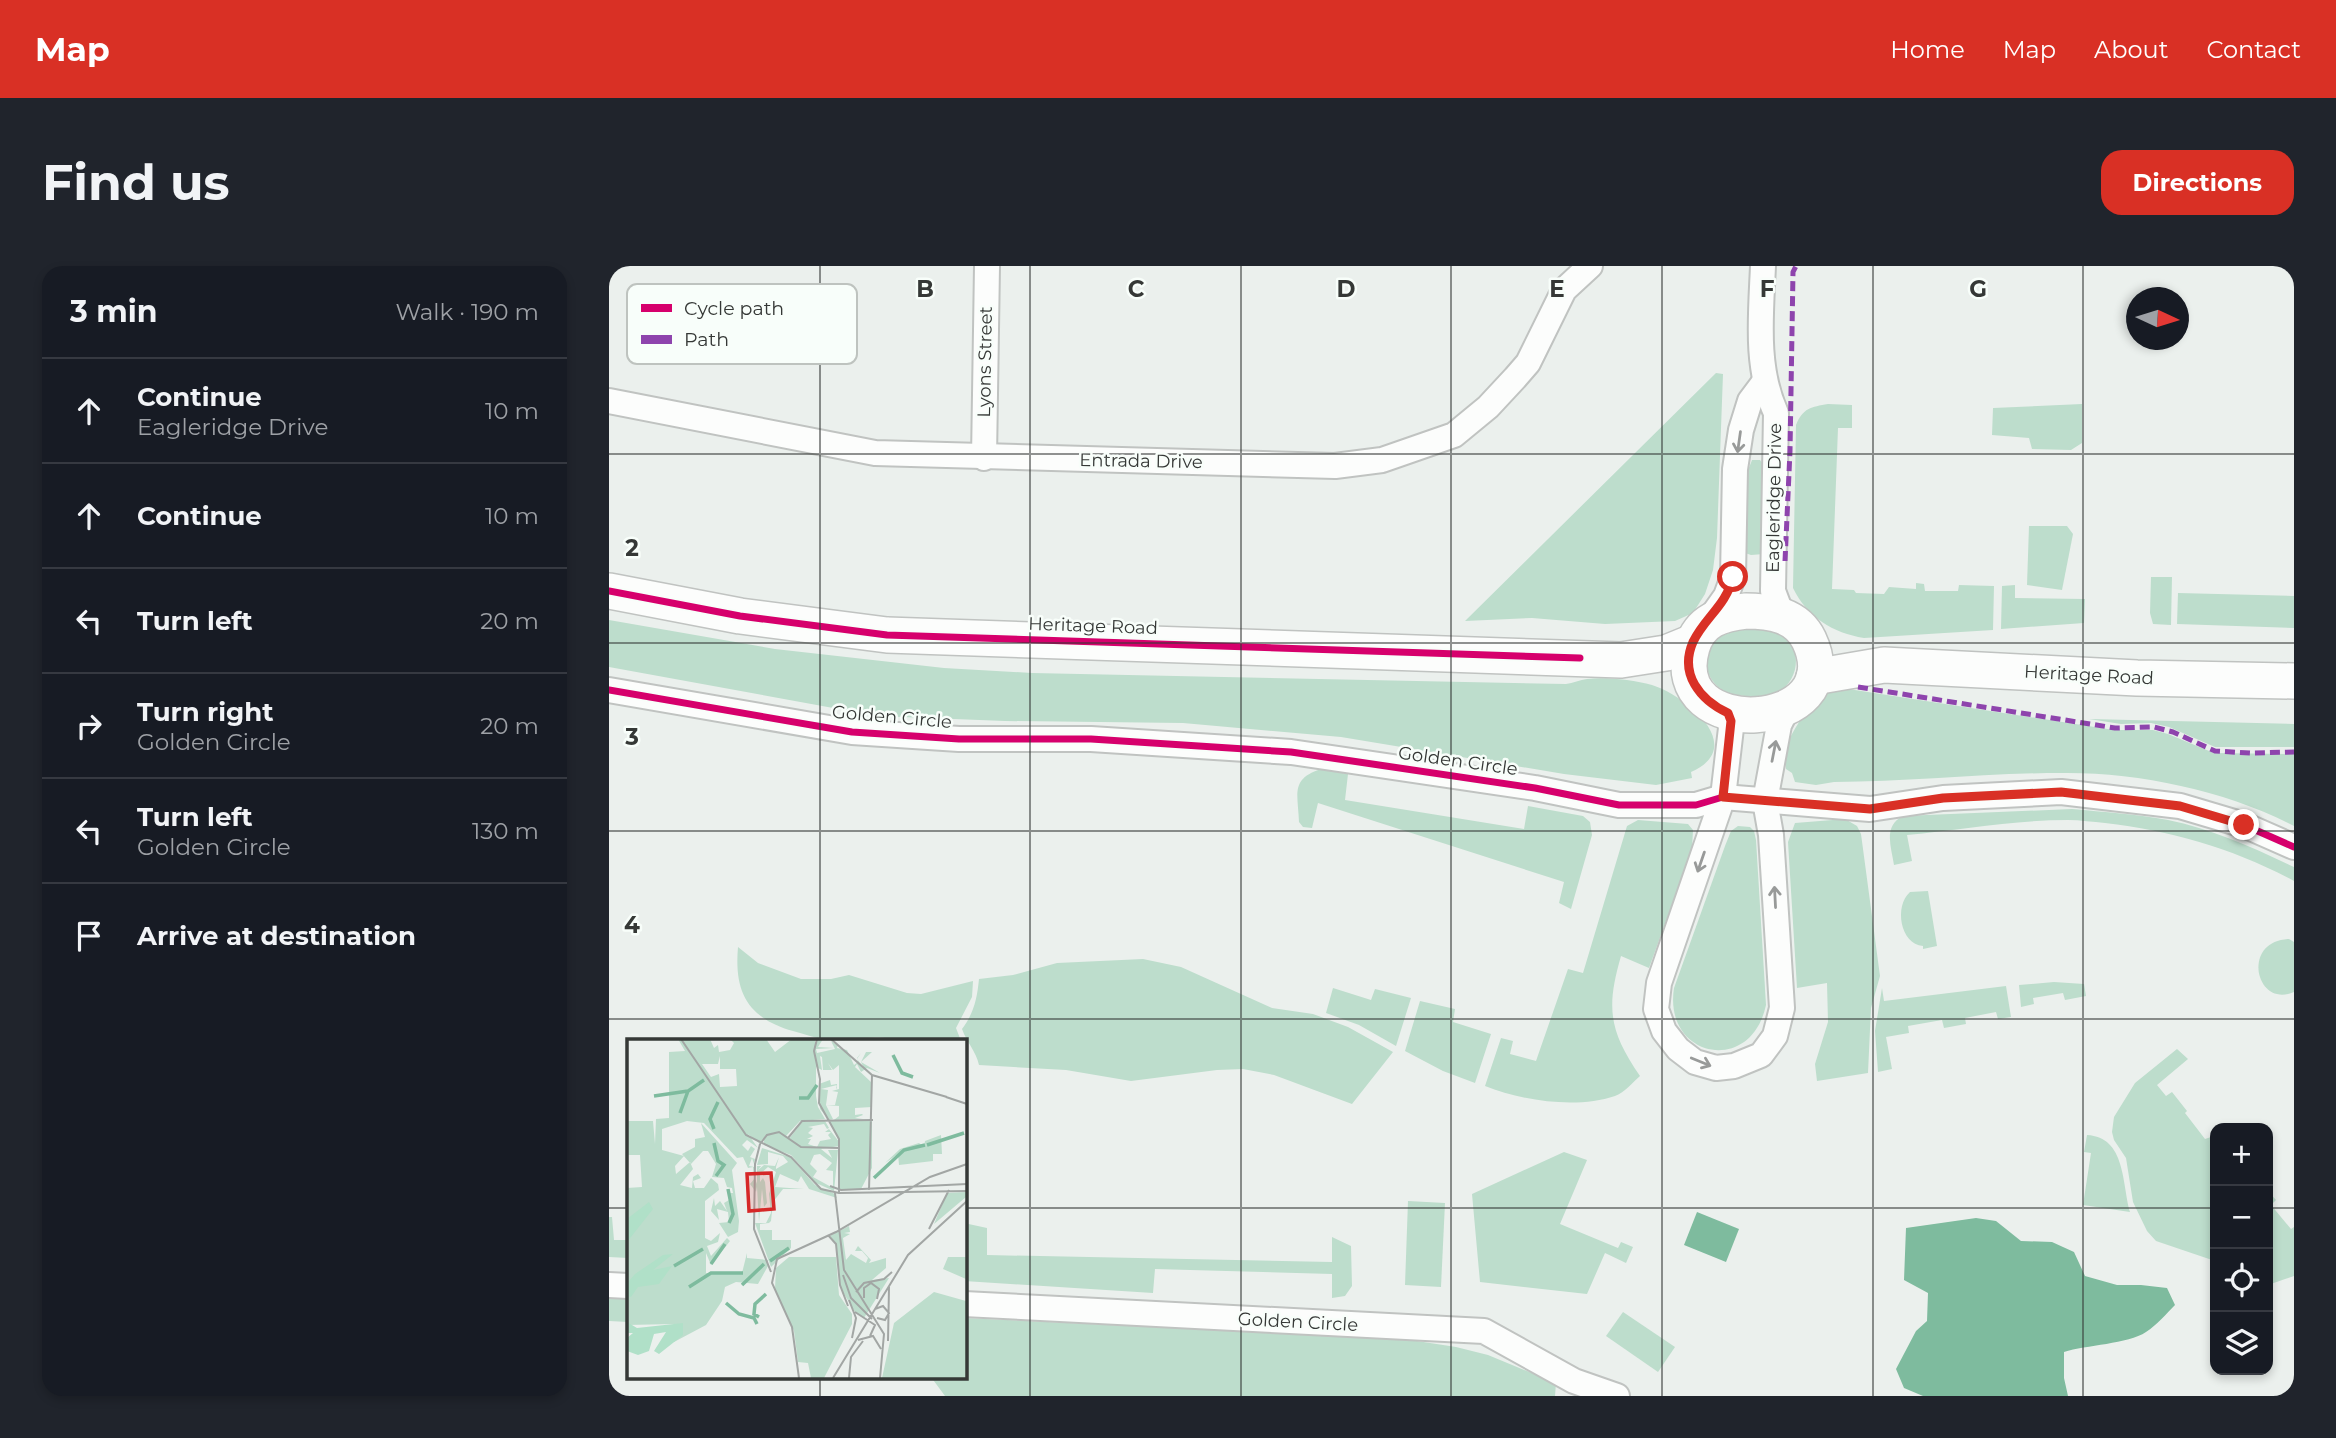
<!DOCTYPE html>
<meta charset="utf-8">
<style>
:root{--surface:#171b24;--page:#20242c;--text:#f1f3f6;--muted:#9ea1a6;--line:#363941;--accent:#d93025}
body{margin:0;font-family:Montserrat,sans-serif;background:var(--page);color:var(--text)}
.controls{position:absolute;right:21px;bottom:21px;display:grid;overflow:hidden;border-radius:14px;box-shadow:0 4px 10px #0003}
.controls button{width:63px;height:63px;display:grid;place-items:center;padding:0;border:0;border-bottom:2px solid var(--line);background:var(--surface);color:var(--text);font:35px sans-serif}
.compass{position:absolute;left:1517px;top:21px;width:63px;height:63px;border-radius:50%;background:var(--surface);box-shadow:0 4px 10px #0003;rotate:94deg}
.stop{position:absolute;width:21px;height:21px;margin:-16px;border:5px solid #d93025;border-radius:50%;background:#fff}
.stop.end{background:#d93025;border-color:#fff;box-shadow:0 2px 7px #0008}
.list{margin:0;padding:0;list-style:none}
h2{display:flex;justify-content:space-between;align-items:center;height:91px;margin:0;padding:0 28px;font-size:30px}
h2 small{font-size:23px;font-weight:400;color:var(--muted)}
.list li{display:grid;grid-template-columns:46px 1fr auto;gap:21px;align-items:center;box-sizing:border-box;height:105px;padding:0 28px;border-top:2px solid var(--line)}
.list b{display:block;font-size:26px;white-space:nowrap}
.list p{margin:0;font-size:23px;white-space:nowrap;color:var(--muted)}
.list em{font-size:23px;font-style:normal;color:var(--muted)}
.icon{flex:none;width:38px;height:38px;fill:none;stroke:currentColor;stroke-width:2;stroke-linecap:round;stroke-linejoin:round}
.map{position:relative;flex:none;width:1685px;height:1130px;overflow:hidden;border-radius:21px}
header{display:flex;align-items:center;gap:42px;box-sizing:border-box;height:98px;padding:0 35px;background:var(--accent);color:#fff}
header strong{font-size:33px}
nav{display:flex;gap:38px;margin-inline-start:auto;font-size:24px}
.intro{display:flex;align-items:center;justify-content:space-between;box-sizing:border-box;height:168px;padding:0 42px}
h1{margin:0;font-size:49px}
.button{padding:18px 32px;border-radius:21px;background:var(--accent);color:#fff;font-size:24px;font-weight:700}
main{display:flex;gap:42px;padding:0 42px}
aside{flex:1;background:var(--surface);border-radius:21px;box-shadow:0 4px 10px #0003}
.map>svg:first-child{display:block}
</style>
<header>
<strong>Map</strong>
<nav><a>Home</a><a>Map</a><a>About</a><a>Contact</a></nav>
</header>
<div class="intro"><h1>Find us</h1><a class="button">Directions</a></div>
<main>
<aside>
<h2>3 min<small>Walk · 190 m</small></h2>
<ul class="list">
<li><svg class="icon" aria-label="ahead" viewBox="0 0 24 24"><path d="M12 20V5M6 11l6-6 6 6"/></svg><div><b>Continue</b><p>Eagleridge Drive</p></div><em>10 m</em></li>
<li><svg class="icon" aria-label="ahead" viewBox="0 0 24 24"><path d="M12 20V5M6 11l6-6 6 6"/></svg><div><b>Continue</b></div><em>10 m</em></li>
<li><svg class="icon" aria-label="left" viewBox="0 0 24 24"><path d="M17 20v-9H6M10 6l-5 5 5 5"/></svg><div><b>Turn left</b></div><em>20 m</em></li>
<li><svg class="icon" aria-label="right" viewBox="0 0 24 24"><path d="M7 20v-9h11M14 6l5 5-5 5"/></svg><div><b>Turn right</b><p>Golden Circle</p></div><em>20 m</em></li>
<li><svg class="icon" aria-label="left" viewBox="0 0 24 24"><path d="M17 20v-9H6M10 6l-5 5 5 5"/></svg><div><b>Turn left</b><p>Golden Circle</p></div><em>130 m</em></li>
<li><svg class="icon" aria-label="arrive" viewBox="0 0 24 24"><path d="M6 21V4h12l-3 4 3 4H6"/></svg><div><b>Arrive at destination</b></div></li>
</ul>
</aside>
<div class="map">
<svg width="1685" height="1130" viewBox="0 0 1685 1130">
<rect width="100%" height="100%" fill="#ebf0ed"/>
<!-- green -->
<g fill="#bdddcc">
<path d="M1107,107L1114,108L1108,272L1104,304L1096,328L1084,347L1066,355L996,358L923,352L856,355Z"/>
<path d="M1219,138L1243,139V162H1229L1223,323L1245,324L1247,327L1275,328L1280,321L1307,323V317L1315,318L1316,325H1349L1350,319L1385,320L1384,364L1255,372C1224,367 1198,351 1184,322L1187,159C1194,142 1202,141 1219,138Z"/>
<path d="M1473,138V177L1462,184L1423,183L1420,172L1383,169L1384,142Z"/>
<path d="M1143,194H1151L1158,203L1155,288L1142,289L1133,286L1136,212Z"/>
<path d="M1420,260H1458L1464,268L1453,324L1418,319Z"/>
<path d="M1542,311H1563L1562,359L1544,358L1541,347Z"/>
<path d="M1406,319V332L1476,333L1475,357L1392,363L1393,320Z"/>
<path d="M1569,327L1685,330V362L1568,358Z"/>
<path d="M0,354L166,383L335,402L423,407L957,418C964,417 971,414 978,413C997,411 1024,414 1043,419C1078,430 1139,481 1082,506L1083,512L1047,519L955,508L732,471L574,457L396,455L268,450L0,401Z"/>
<path d="M1145,362C1152,363 1160,363 1167,366C1196,376 1192,419 1164,428C1157,431 1146,431 1137,430C1128,429 1120,429 1112,423C1095,412 1091,385 1109,372C1121,365 1132,363 1145,362Z"/>
<path d="M1233,422L1505,464H1544L1559,468L1605,487L1685,488V560C1618,525 1529,506 1453,507C1377,507 1301,516 1225,516L1207,519L1186,516L1183,507L1177,503C1176,497 1174,491 1176,486C1181,464 1209,424 1233,422Z"/>
<path d="M1480,453L1685,458V481H1606L1560,461L1542,457L1512,458Z"/>
<path d="M712,503L739,508L736,534L915,563L919,540L974,550L981,556L983,569L962,643L950,637L955,616L709,537L703,562L694,561L690,556C689,528 681,513 712,503Z"/>
<path d="M1463,543C1495,546 1528,548 1559,554C1603,563 1645,582 1685,601V615C1626,583 1563,565 1496,557C1484,556 1471,554 1459,554C1406,554 1351,564 1298,569L1303,595L1285,599C1282,580 1274,560 1294,550Z"/>
<path d="M1236,553L1248,560L1252,568L1271,710L1262,742L1259,807L1208,815L1206,798L1219,756L1218,717L1188,722L1179,576L1186,557Z"/>
<path d="M1029,554L1079,558L1084,564L1083,583L1040,702L1012,690C997,742 1000,765 1031,810C1024,816 1015,827 1006,830C968,843 913,835 876,820L892,772L904,775L901,788L927,795L959,703L974,707L1018,560Z"/>
<path d="M1129,560L1141,561L1145,565L1147,574L1157,739C1142,810 1054,792 1065,722L1116,580L1122,565Z"/>
<path d="M1319,625L1328,680L1314,683V680C1291,678 1285,640 1301,626Z"/>
<path d="M1680,673L1685,676V726C1647,743 1631,675 1680,673Z"/>
<path d="M129,681L149,697L192,713H222L240,709L298,727L312,728L364,715L363,731L347,762L352,775H284C271,767 251,774 236,775C217,776 202,770 184,765C139,752 125,727 129,681Z"/>
<path d="M534,693L572,701L663,742L704,748L739,761L784,786L743,838L665,809L634,803L608,804L522,815L457,804L370,799C367,785 358,777 353,763C365,747 368,733 370,713L404,709L448,697Z"/>
<path d="M1445,716L1475,718L1477,730L1456,734L1454,727L1424,732L1425,738L1412,741L1410,719Z"/>
<path d="M1397,720L1402,751L1389,753L1387,746L1356,752L1357,758L1335,762L1333,754L1299,760L1300,767L1277,771L1283,803L1269,806L1266,765L1273,722L1275,735Z"/>
<path d="M724,722L762,734L766,723L802,732L787,780L750,759L717,747Z"/>
<path d="M811,735L846,743L844,756L882,768L866,817L834,805L796,785Z"/>
<path d="M1568,783L1579,793L1548,819L1557,830L1563,826L1578,845L1576,847L1596,873L1602,871L1606,876V995L1547,975L1538,965L1524,936L1517,892L1505,874L1503,866L1505,851L1526,817Z"/>
<path d="M1478,869C1517,871 1513,918 1521,946L1474,939L1482,887L1475,886Z"/>
<path d="M955,886L978,894L951,958L1009,982L1012,976L1024,981L1017,997L996,987L978,1028L871,1016L863,928Z"/>
<path d="M1659,925L1667,934L1662,939L1682,963L1685,961V1010L1659,1019Z"/>
<path d="M799,935L836,937L832,1021L796,1019Z"/>
<path d="M0,951H3L5,974H19V992L0,991Z"/>
<path d="M355,957L378,962V989L723,996V971L742,980L743,1020L736,1030L723,1032V1008L546,1003L544,1027L355,1015Z"/>
<path d="M0,1030L19,1031V1056L0,1055Z"/>
<path d="M1014,1046L1066,1081L1049,1106L997,1070Z"/>
<path d="M355,1052L795,1073L847,1081L879,1089L947,1117L946,1130H336L322,1111H355Z"/>
</g>
<!-- water -->
<g fill="#7ebb9e">
<path d="M1088,946L1130,963L1117,996L1075,979Z"/>
<path d="M1367,952L1387,955L1412,975L1443,976L1465,986L1476,1010L1508,1019H1532L1558,1022L1566,1039C1557,1048 1548,1059 1537,1066C1519,1078 1477,1079 1455,1086V1112L1459,1130H1314L1295,1122L1287,1103L1307,1065L1318,1055L1319,1027L1295,1014L1297,962Z"/>
</g>
<g fill="none" stroke-linecap="round" stroke-linejoin="round">
<!-- minor casing -->
<g stroke="#c0c3c1" stroke-width="28">
<g id="minor">
<path d="M1154,0C1152,48 1146,102 1167,147L1164,325L1173,349"/>
<path d="M0,135L266,187L726,200L773,194L845,169L879,141L906,112L919,97L955,24L981,0"/>
<path d="M375,192L378,0"/>
<path d="M1100,354L1117,330L1124,311L1126,203L1132,164L1141,135L1156,115"/>
<path d="M0,424L243,466L350,473H482L682,486L926,522L1010,539H1087L1114,531L1261,543L1334,532L1452,526L1571,540L1635,559L1685,581"/>
<path d="M1119,447L1122,462L1114,531L1050,717L1047,743L1055,765L1069,783L1086,796L1107,802L1125,800L1152,789L1166,770L1173,742L1162,569L1156,535L1170,459L1175,449L1185,439"/>
<path d="M0,1019L19,1020"/>
<path d="M355,1038L875,1065L965,1115L1008,1130"/>
</g>
</g>
<!-- secondary casing -->
<g stroke="#c0c3c1" stroke-width="38">
<g id="secondary">
<path d="M0,325L131,350L278,369L1012,394L1057,387L1084,376"/>
<path d="M1137,345C1162,345 1188,349 1200,374C1244,467 1054,478 1083,381C1091,354 1112,348 1137,345Z"/>
<path d="M1205,411L1275,399L1528,412L1685,415"/>
</g>
</g>
<!-- minor -->
<use href="#minor" stroke="#fcfdfc" stroke-width="24"/>
<!-- secondary -->
<use href="#secondary" stroke="#fcfdfc" stroke-width="35"/>
<!-- quiet -->
<g stroke="#8e44ad" stroke-width="5" stroke-dasharray="10 5" stroke-linecap="butt">
<path d="M1176,295L1181,185L1184,6L1187,0"/>
<path d="M1249,421L1506,462L1545,461L1564,466L1606,485L1641,487L1685,486"/>
</g>
<!-- cycleway casing -->
<g stroke="#f8fefa" stroke-width="11">
<g id="cycleway">
<path d="M0,325L131,350L278,369L971,392"/>
<path d="M0,424L243,466L350,473H482L682,486L926,522L1010,539H1087L1114,531L1261,543L1334,532L1452,526L1571,540L1635,559L1685,581"/>
</g>
</g>
<!-- cycleway -->
<use href="#cycleway" stroke="#d6006c" stroke-width="7"/>
</g>
<!-- one-way arrows -->
<defs><path id="oneway-shaft" d="M-6 0H5M1.5-3L5.5 0L1.5 3" fill="none" stroke-width="1.6" stroke-linecap="round" stroke-linejoin="round" transform="scale(1.75)"/></defs>
<g stroke="#989a99">
<use href="#oneway-shaft" transform="translate(1130 176) rotate(98)"/>
<use href="#oneway-shaft" transform="translate(1165 485) rotate(-79)"/>
<use href="#oneway-shaft" transform="translate(1092 596) rotate(109)"/>
<use href="#oneway-shaft" transform="translate(1166 631) rotate(-93)"/>
<use href="#oneway-shaft" transform="translate(1092 796) rotate(22)"/>
</g>
<g fill="none" stroke-linecap="round" stroke-linejoin="round">
<!-- route -->
<path stroke="#d93025" stroke-width="9" d="M1124,311C1117,340 1096,351 1084,376C1070,408 1091,434 1119,447L1122,455L1114,531L1261,543L1334,532L1452,526L1571,540L1635,559"/>
</g>
<!-- grid -->
<path fill="none" stroke="#353836" stroke-width="2" stroke-opacity="0.55" d="M211,0V775M421,0V1130M632,0V1130M842,0V1130M1053,0V1130M1264,0V1130M1474,0V1130M0,188H1685M0,377H1685M0,565H1685M0,753H1685M0,942H19M355,942H1606M1659,942H1685M211,1111V1130"/>
<g text-anchor="middle" stroke-width="5" stroke-linejoin="round" paint-order="stroke">
<!-- street labels -->
<g font-size="18" fill="#353836" stroke="#f8fefa">
<text transform="translate(376 96) rotate(-89)" y="6">Lyons Street</text>
<text transform="translate(532 195) rotate(1)" y="6">Entrada Drive</text>
<text transform="translate(1165 232) rotate(-89)" y="6">Eagleridge Drive</text>
<text transform="translate(484 360) rotate(2)" y="6">Heritage Road</text>
<text transform="translate(1480 409) rotate(3)" y="6">Heritage Road</text>
<text transform="translate(283 451) rotate(5)" y="6">Golden Circle</text>
<text transform="translate(849 495) rotate(8)" y="6">Golden Circle</text>
<text transform="translate(689 1056) rotate(3)" y="6">Golden Circle</text>
</g>
</g>
<!-- overview -->
<g transform="translate(18 773)">
<rect width="340" height="340" fill="#ebf0ed"/>
<path d="M51,0H83L87,9L91,6L92,13L103,11L107,4L103,0H139L148,13L165,0H188V6L191,0H196L191,8L207,9L189,10L190,14L208,10L204,2L210,6L208,2L211,6L210,9L220,11L227,26L231,23L230,19L234,14L230,20L237,29L234,23L239,13H245L234,23L253,34L240,29L234,33L230,25L228,28L244,43L245,68L228,69V76L235,75L236,76L228,79L236,80L207,81L212,77V67L199,66L206,80L202,81L193,70L192,45L203,41L204,46L210,45V49L209,50L210,46L194,50L201,51L199,66H208L211,53L205,52L212,50V26L206,31L201,24L205,31H196L195,18L193,17L195,31L189,28V57L191,68L198,80L173,82L159,97L162,100L175,83L198,82L202,89L200,90L197,85L181,88L186,89L181,94L186,97L180,100H184L181,105L190,108L193,102L204,100L201,96L204,93H198L202,90L213,104L202,82H245V129L234,150L241,151H213L212,107L194,110L205,119L201,111H211L207,152L189,144L164,116L137,106V99L132,104L121,95L131,109L120,101L115,106L121,112L124,107L128,110L123,118L128,120L127,125L125,119L122,127L127,128V138L126,128L121,129L116,118L110,119L77,84L60,82L35,90V111L57,117L48,127L49,135L63,123L66,130L53,146L65,149L66,138L71,135L74,139L66,142L68,149H77L84,139L91,145L92,151L78,162V199L84,202L93,194L91,203L80,207L84,217L100,199L103,202L84,226L79,214V234H115L120,214V219L141,221V227L131,245L109,243L98,248L95,262L79,286L47,303V285L0,286V149L15,148L13,116H0V82H26L28,105L29,80L42,79V13L58,12ZM93,17V30H109L110,47L93,48L92,35L84,38L75,25H91ZM193,115L205,124L199,131L206,132V149L186,138L190,132L183,125L187,116ZM74,84L110,124L105,131L112,182L111,193L101,198L92,184L102,183L101,173L90,170L92,181L84,172L87,159L88,167L93,162L100,172L97,164L102,161L101,154H106L105,149L100,148L97,139L85,138L89,125L81,112H76L64,125L55,115L68,108V100L78,98ZM314,96L315,115H306V122L272,126L271,115L258,124L273,110L292,104L297,108L298,102ZM135,109L163,118L188,146L208,155L210,159L182,150L174,137L171,143L153,135L148,148L177,150H156L146,163L144,182L142,184L133,185V191H145V201H164V209L144,228L128,184H139L144,174L142,155L149,133L141,128L133,135V143L136,139L138,143L140,164L137,168L135,150L132,183L130,148L129,153L123,145L128,139L130,145V127H134L131,131L137,126L148,127L152,118L149,128V130L161,123L156,117L141,113V125L130,126ZM339,153V158L307,185L320,154ZM222,187L223,193L217,194L223,195L216,199L219,221L224,215L239,224L241,219L235,212H228L231,207L244,221L242,224L259,219V229L245,241L262,239L237,279L228,273L214,250L209,204L203,197ZM162,218H209L212,256L225,275V285L197,339H184L181,324L171,323L167,292L148,250L149,229ZM321,218H339V240L316,230ZM307,253L339,262V339H255L267,284Z" fill="#bdddcc" fill-rule="evenodd"/>
<path d="M22,163L26,170L0,203V180ZM46,215L26,231L45,227L32,245L11,248L4,258L0,257V244L8,235L36,216ZM0,283L10,289L56,284V296L32,315L27,312L39,293L27,295L22,312L11,316L0,312V299L6,294H0Z" fill="#b0e0c8"/>
<path fill="none" stroke="#7ebb9e" stroke-width="3.5" d="M266,16L275,34L286,38M27,57L61,52M172,59H181L190,46M53,74L61,52L77,41M87,90L83,80L91,63M87,104L91,122L97,126L89,137M300,106L337,94M247,139L277,111L298,106M101,150L106,175L102,184M143,222L162,209M84,225L98,205M47,227L76,210M115,246L137,225M62,248L84,234H116M99,264L112,275L127,279L130,285M132,278L127,275L128,265L139,255"/>
<path fill="none" stroke="#a2a6a4" stroke-width="2" d="M54,0L119,96L164,118L194,150L212,154L340,152M190,0L187,12L193,40L192,64L212,100V154M204,0L245,36L320,58M319,58L340,65M161,99L175,82L246,81M133,105L140,96L152,93L174,108L212,109M133,105L128,125L127,190L144,233M203,147L214,151L340,145M242,151L245,36M208,154L217,231L257,295L253,339M302,190L322,151M201,196L209,205L213,246L221,267M216,236L224,259L245,280M229,253L237,244L257,240L265,233M237,259V249L244,244L252,250L250,260M222,261L229,279L225,299M248,270L256,267L262,274L258,281L250,279M228,273L248,286L243,297M231,301L246,297L254,310M261,302L262,248M172,339L165,288L145,244L150,220L209,193L303,138L340,125M206,339L281,216L340,162M222,339L224,318L236,302"/>
<path fill="#d62828" fill-opacity="0.15" stroke="#d62828" stroke-width="3.5" d="M144,134L147,170L122,172L120,135Z"/>
<rect width="340" height="340" fill="none" stroke="#353836" stroke-width="3.5"/>
</g>
<!-- legend -->
<rect x="18" y="18" width="230" height="80" rx="10" fill="#f8fefa" stroke="#bec3bf" stroke-width="2"/>
<rect x="32" y="38" width="31" height="8" fill="#d6006c"/>
<rect x="32" y="69" width="31" height="9" fill="#8e44ad"/>
<g font-size="19" fill="#353836">
<text x="75" y="49">Cycle path</text>
<text x="75" y="80">Path</text>
</g>
<g font-size="23" text-anchor="middle" font-weight="bold" fill="#353836" stroke="#f8fefa" stroke-width="5" stroke-linejoin="round" paint-order="stroke">
<text x="316" y="31">B</text>
<text x="527" y="31">C</text>
<text x="737" y="31">D</text>
<text x="948" y="31">E</text>
<text x="1158" y="31">F</text>
<text x="1369" y="31">G</text>
<text x="23" y="290">2</text>
<text x="23" y="479">3</text>
<text x="23" y="667">4</text>
</g>
</svg>
<div class="controls">
<button>+</button>
<button>−</button>
<button><svg class="icon" aria-label="locate" viewBox="0 0 24 24"><circle cx="12" cy="12" r="6"/><path d="M12 2v4M12 18v4M2 12h4M18 12h4"/></svg></button>
<button><svg class="icon" aria-label="layers" viewBox="0 0 24 24"><path d="M12 4l9 5-9 5-9-5zM3 14l9 5 9-5"/></svg></button>
</div>
<svg class="compass" viewBox="-18 -18 36 36"><path d="M0-13l5 13h-10z" fill="#e53935"/><path d="M0 13l5-13h-10z" fill="#9ea1a6"/></svg>
<div class="stop" style="left:1124px;top:311px"></div>
<div class="stop end" style="left:1635px;top:559px"></div>
</div>
</main>
